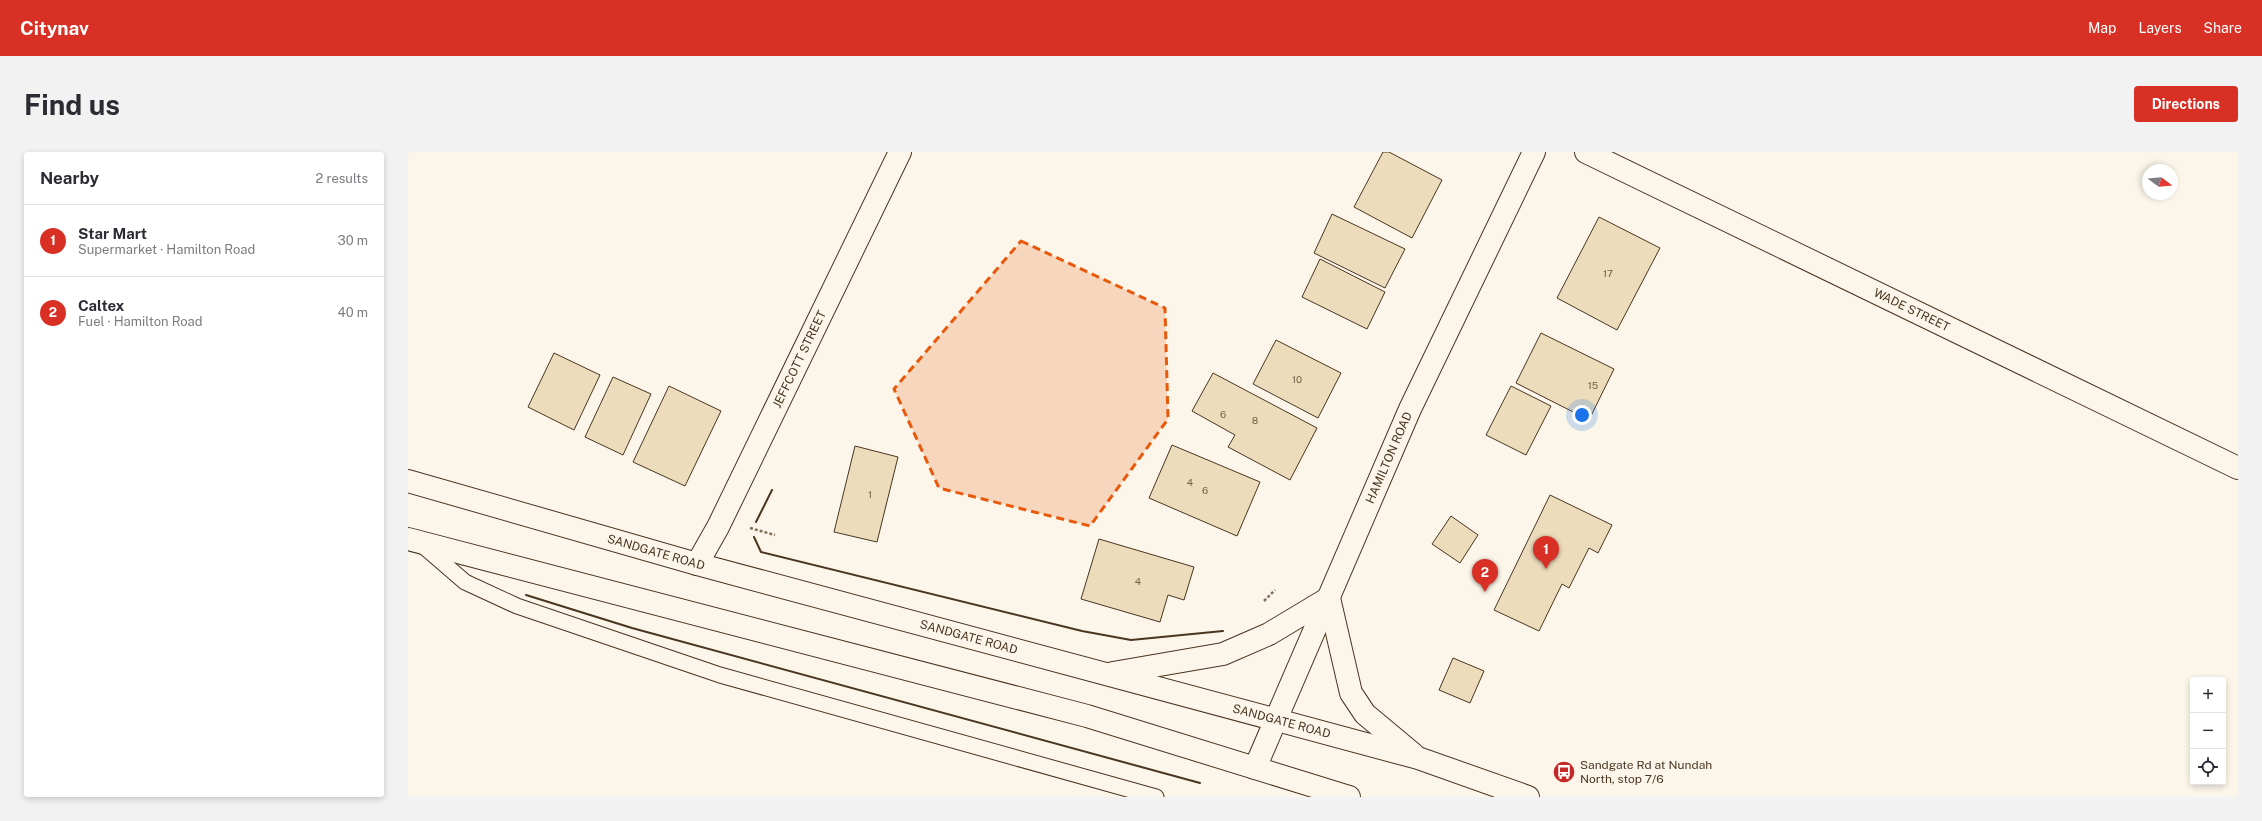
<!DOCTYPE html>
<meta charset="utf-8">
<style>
:root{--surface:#fff;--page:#f2f2f3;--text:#2b2b33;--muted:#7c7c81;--line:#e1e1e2;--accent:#d93025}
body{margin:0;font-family:"Public Sans",sans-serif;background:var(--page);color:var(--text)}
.controls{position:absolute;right:12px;bottom:12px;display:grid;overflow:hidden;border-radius:4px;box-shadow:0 2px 6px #0003}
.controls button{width:36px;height:36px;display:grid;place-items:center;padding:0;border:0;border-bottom:1px solid var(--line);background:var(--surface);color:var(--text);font:20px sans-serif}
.compass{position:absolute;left:1734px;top:12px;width:36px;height:36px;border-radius:50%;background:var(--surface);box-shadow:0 2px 6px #0003;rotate:106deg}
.you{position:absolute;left:1174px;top:263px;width:14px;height:14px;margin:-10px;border:3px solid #fff;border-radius:50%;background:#1a73e8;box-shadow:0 0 0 6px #1a73e833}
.badge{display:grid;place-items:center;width:26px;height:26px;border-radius:50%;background:var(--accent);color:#fff;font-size:13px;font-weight:700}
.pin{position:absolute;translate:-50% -33px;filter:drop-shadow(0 1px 2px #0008)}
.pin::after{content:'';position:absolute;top:21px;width:14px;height:12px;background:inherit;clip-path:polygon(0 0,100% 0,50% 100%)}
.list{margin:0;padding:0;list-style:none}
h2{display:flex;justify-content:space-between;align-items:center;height:52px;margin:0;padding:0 16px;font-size:17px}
h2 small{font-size:13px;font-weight:400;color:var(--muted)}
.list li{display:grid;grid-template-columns:26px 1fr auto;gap:12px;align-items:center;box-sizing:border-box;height:72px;padding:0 16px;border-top:1px solid var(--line)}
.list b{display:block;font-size:15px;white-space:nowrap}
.list p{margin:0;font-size:13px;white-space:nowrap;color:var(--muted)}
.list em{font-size:13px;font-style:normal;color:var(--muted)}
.icon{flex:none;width:22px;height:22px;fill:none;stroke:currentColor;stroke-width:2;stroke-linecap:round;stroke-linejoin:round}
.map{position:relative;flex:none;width:1830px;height:645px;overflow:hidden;border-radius:4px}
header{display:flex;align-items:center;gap:24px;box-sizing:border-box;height:56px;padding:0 20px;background:var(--accent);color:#fff}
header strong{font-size:19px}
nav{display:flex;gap:22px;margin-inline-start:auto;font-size:14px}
.intro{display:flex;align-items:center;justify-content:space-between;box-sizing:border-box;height:96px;padding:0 24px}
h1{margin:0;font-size:28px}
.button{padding:10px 18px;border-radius:4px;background:var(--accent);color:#fff;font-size:14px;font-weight:700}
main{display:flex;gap:24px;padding:0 24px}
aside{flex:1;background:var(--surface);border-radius:4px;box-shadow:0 2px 6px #0003}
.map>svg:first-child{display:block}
</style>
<header>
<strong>Citynav</strong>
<nav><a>Map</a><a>Layers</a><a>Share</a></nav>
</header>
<div class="intro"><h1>Find us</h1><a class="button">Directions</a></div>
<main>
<aside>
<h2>Nearby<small>2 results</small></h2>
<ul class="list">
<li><span class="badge">1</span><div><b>Star Mart</b><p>Supermarket · Hamilton Road</p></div><em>30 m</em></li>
<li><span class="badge">2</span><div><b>Caltex</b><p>Fuel · Hamilton Road</p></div><em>40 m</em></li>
</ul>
</aside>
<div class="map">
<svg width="1830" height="645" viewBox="0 0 1830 645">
<rect width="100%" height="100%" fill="#fbf6e9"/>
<!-- building -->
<g fill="#ecdcbc" stroke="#4a3520">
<path d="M975,0H981L1034,28L1004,86L946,55Z"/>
<path d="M924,62L997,97L977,136L906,101Z"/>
<path d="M1191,65L1252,96L1209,178L1149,146Z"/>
<path d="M912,107L977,140L959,177L894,145Z"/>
<path d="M1133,181L1206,217L1181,268L1108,231Z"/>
<path d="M868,188L933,221L910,266L845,232Z"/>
<path d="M146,201L192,223L166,278L120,255Z"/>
<path d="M805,221L909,276L882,328L820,295L827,283L784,259Z"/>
<path d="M205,225L243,242L215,303L177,285Z"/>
<path d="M261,234L313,259L277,334L225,310Z"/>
<path d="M1103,234L1143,254L1118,303L1078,283Z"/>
<path d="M764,293L852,330L829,384L741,346Z"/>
<path d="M447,294L490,305L469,390L426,380Z"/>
<path d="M1142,343L1204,373L1190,401L1181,396L1161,436L1154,432L1131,479L1086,458Z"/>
<path d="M1043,364L1070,383L1052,411L1024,392Z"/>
<path d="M691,387L786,415L776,448L760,443L752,470L673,447Z"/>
<path d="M1045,506L1076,519L1062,551L1031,538Z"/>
</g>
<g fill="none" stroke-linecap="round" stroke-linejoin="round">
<!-- lane casing -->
<g stroke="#4a3520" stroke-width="17">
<path id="lane" d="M13,392L57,430L109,454L312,523L748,645"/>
</g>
<!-- street casing -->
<g stroke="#4a3520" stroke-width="24">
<g id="street">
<path id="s1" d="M1178,0L1830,316"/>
<path id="s2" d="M289,412L310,375L492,0"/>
</g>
</g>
<!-- secondary casing -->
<g stroke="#4a3520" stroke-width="24">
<g id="secondary">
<path id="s3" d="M847,616L1002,257L1126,0"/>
</g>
</g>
<!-- highway casing -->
<g stroke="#4a3520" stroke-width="24">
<g id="highway">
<path id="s4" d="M0,329L289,412L1010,606L1120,645"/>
<path d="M0,387L679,564L941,645"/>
<path d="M705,521L815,502L861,482L921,446L943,541L957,562L1005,602"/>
</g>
</g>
<!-- path -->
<g stroke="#7f6f5c" stroke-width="2.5" stroke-dasharray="3 2" stroke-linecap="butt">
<path d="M342,376L367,383"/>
<path d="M856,449L867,438"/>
</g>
<!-- lane -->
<use href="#lane" stroke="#fbf6e9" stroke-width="15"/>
<!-- street -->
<use href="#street" stroke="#fbf6e9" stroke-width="22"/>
<!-- secondary -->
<use href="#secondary" stroke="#fbf6e9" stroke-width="22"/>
<!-- highway -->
<use href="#highway" stroke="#fbf6e9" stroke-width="22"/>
<!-- wall -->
<g stroke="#4a3520" stroke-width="2">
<path d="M348,370L364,338"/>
<path d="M346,385L353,400L674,479L723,488L815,479"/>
<path d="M118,443L224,476L792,631"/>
</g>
</g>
<!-- marked area -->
<path fill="#e8590c" fill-opacity="0.2" stroke="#e8590c" stroke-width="3" stroke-dasharray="8 5" stroke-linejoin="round" d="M613,89L757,156L760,267L682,374L531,336L486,237Z"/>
<!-- icons -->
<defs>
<g id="bus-disc" transform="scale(1.15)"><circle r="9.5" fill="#c62828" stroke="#fbf6e9"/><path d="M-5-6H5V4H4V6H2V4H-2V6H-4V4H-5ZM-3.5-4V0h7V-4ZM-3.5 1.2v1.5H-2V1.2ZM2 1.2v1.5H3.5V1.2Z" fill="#fff"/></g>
</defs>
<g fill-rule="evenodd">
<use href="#bus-disc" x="1156" y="620"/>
</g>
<g text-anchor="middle" stroke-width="3" stroke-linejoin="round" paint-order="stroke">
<!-- number labels -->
<g font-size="10" fill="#725f47">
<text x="1200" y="125">17</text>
<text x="889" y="231">10</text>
<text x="1185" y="237">15</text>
<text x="815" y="266">6</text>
<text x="847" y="272">8</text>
<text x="782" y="334">4</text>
<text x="797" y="342">6</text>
<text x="462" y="346">1</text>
<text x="730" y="433">4</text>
</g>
<!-- street labels -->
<g font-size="12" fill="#4a3520" stroke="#fbf6e9">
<text dy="4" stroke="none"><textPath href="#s1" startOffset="362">WADE STREET</textPath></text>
<text dy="4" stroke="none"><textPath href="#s2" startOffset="229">JEFFCOTT STREET</textPath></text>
<text dy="4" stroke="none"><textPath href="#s3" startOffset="338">HAMILTON ROAD</textPath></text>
<text dy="4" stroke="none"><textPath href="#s4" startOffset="258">SANDGATE ROAD</textPath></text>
<text dy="4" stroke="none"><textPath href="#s4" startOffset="582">SANDGATE ROAD</textPath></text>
<text dy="4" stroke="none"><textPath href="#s4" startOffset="906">SANDGATE ROAD</textPath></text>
</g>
<!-- poi labels -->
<g font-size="12" fill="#4a3520" stroke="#fbf6e9" text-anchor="start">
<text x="1172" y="617">Sandgate Rd at Nundah<tspan x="1172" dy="14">North, stop 7/6</tspan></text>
</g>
</g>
</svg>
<div class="controls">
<button>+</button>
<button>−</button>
<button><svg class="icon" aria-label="locate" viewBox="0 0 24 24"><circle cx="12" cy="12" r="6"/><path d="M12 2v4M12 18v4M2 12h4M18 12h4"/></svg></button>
</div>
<svg class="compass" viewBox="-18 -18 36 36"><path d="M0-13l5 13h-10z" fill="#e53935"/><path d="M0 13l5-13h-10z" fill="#7c7c81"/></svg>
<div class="you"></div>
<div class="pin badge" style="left:1138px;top:417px">1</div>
<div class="pin badge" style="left:1077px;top:440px">2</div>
</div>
</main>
